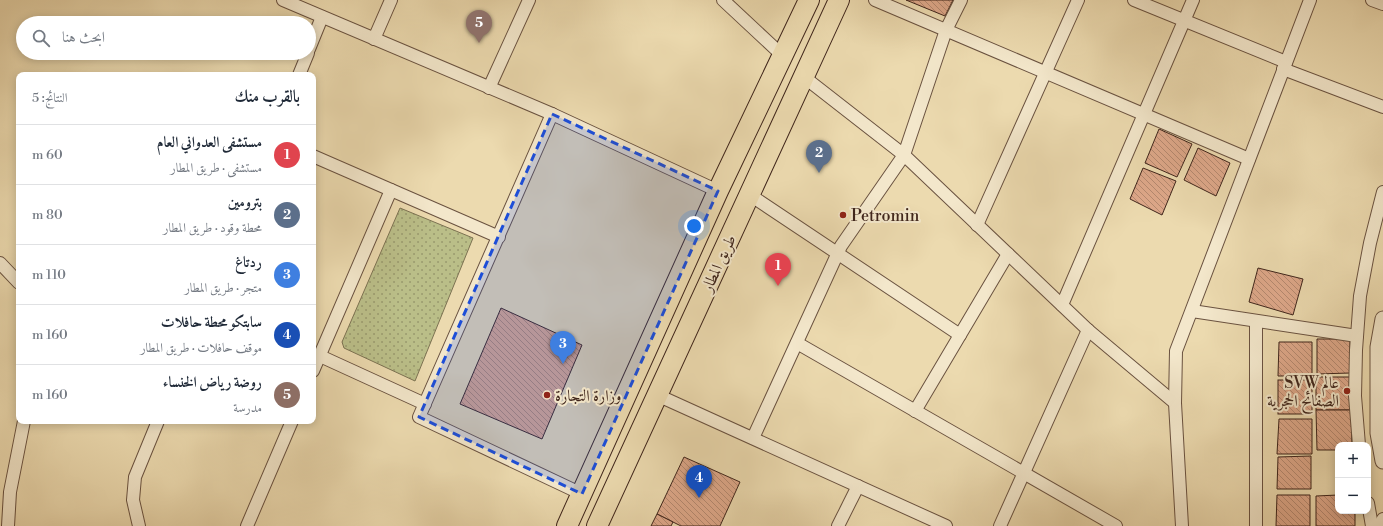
<!DOCTYPE html>
<html lang="ar">
<meta charset="utf-8">
<style>
:root{--surface:#fff;--page:#f6f6f7;--text:#1f2937;--muted:#747a83;--line:#e0e1e3;--accent:#b45309}
body{margin:0;font-family:"Libre Bodoni",Amiri,serif;background:var(--page);color:var(--text);direction:rtl}
.controls{position:absolute;right:12px;bottom:12px;display:grid;overflow:hidden;border-radius:8px;box-shadow:0 2px 10px #0003}
.controls button{width:36px;height:36px;display:grid;place-items:center;padding:0;border:0;border-bottom:1px solid var(--line);background:var(--surface);color:var(--text);font:20px sans-serif}
.you{position:absolute;left:694px;top:226px;width:14px;height:14px;margin:-10px;border:3px solid #fff;border-radius:50%;background:#1a73e8;box-shadow:0 0 0 6px #1a73e833}
.badge{display:grid;place-items:center;width:26px;height:26px;border-radius:50%;background:var(--accent);color:#fff;font-size:13px;font-weight:700}
.pin{position:absolute;translate:-50% -33px;filter:drop-shadow(0 1px 2px #0008)}
.pin::after{content:'';position:absolute;top:21px;width:14px;height:12px;background:inherit;clip-path:polygon(0 0,100% 0,50% 100%)}
.list{margin:0;padding:0;list-style:none}
h2{display:flex;justify-content:space-between;align-items:center;height:52px;margin:0;padding:0 16px;font-size:17px}
h2 small{font-size:13px;font-weight:400;color:var(--muted)}
.list li{display:grid;grid-template-columns:26px 1fr auto;gap:12px;align-items:center;box-sizing:border-box;height:60px;padding:0 16px;border-top:1px solid var(--line)}
.list b{display:block;font-size:15px;white-space:nowrap}
.list p{margin:0;font-size:13px;white-space:nowrap;color:var(--muted)}
.list em{font-size:13px;font-style:normal;color:var(--muted)}
.icon{flex:none;width:22px;height:22px;fill:none;stroke:currentColor;stroke-width:2;stroke-linecap:round;stroke-linejoin:round}
.map{position:relative;flex:none;width:1383px;height:526px;overflow:hidden;direction:ltr}
.search{position:absolute;background:var(--surface);box-shadow:0 2px 10px #0003;left:16px;top:16px;width:300px;height:44px;display:flex;align-items:center;gap:10px;box-sizing:border-box;padding:0 14px;border-radius:22px;color:var(--muted);font-size:15px}
.panel{position:absolute;background:var(--surface);box-shadow:0 2px 10px #0003;left:16px;top:72px;width:300px;height:352px;border-radius:8px;direction:rtl}
.map>svg:first-child{display:block}
</style>
<div class="map">
<svg width="1383" height="526" viewBox="0 0 1383 526">
<defs>
<pattern id="grass-dots" width="8" height="8" patternUnits="userSpaceOnUse"><rect width="8" height="8" fill="#babe88"/><path d="M2 2h.1M6 6h.1" fill="none" stroke="#999a6e" stroke-width="1.8" stroke-linecap="round"/></pattern>
<pattern id="building-back-hatch" width="6" height="6" patternUnits="userSpaceOnUse"><rect width="6" height="6" fill="#dea88a"/><path d="M-1 5l2 2M0 0l6 6M5-1l2 2" fill="none" stroke="#b58970"/></pattern>
</defs>
<rect width="100%" height="100%" fill="#ecdaaf"/>
<filter id="stains"><feTurbulence type="fractalNoise" baseFrequency=".005" numOctaves="4"/><feColorMatrix values="0 0 0 0 .2 0 0 0 0 .09 0 0 0 0 .02 0 0 0 .5 -.17"/></filter>
<radialGradient id="worn" r=".72"><stop offset=".6" stop-color="#630" stop-opacity="0"/><stop offset="1" stop-color="#630" stop-opacity=".3"/></radialGradient>
<!-- grass -->
<path fill="url(#grass-dots)" stroke="#7c7252" d="M400,208L473,238L415,381L344,348L342,342Z"/>
<!-- building -->
<g fill="url(#building-back-hatch)" stroke="#3f251b">
<path d="M906,0H953L945,16Z"/>
<path d="M1159,129L1192,144L1177,177L1145,163Z"/>
<path d="M1198,148L1230,163L1216,196L1184,180Z"/>
<path d="M1143,168L1176,181L1162,215L1130,199Z"/>
<path d="M1258,268L1303,279L1293,315L1249,302Z"/>
<path d="M501,308L582,345L542,439L460,404Z"/>
<path d="M1317,339H1350V373L1317,374Z"/>
<path d="M1279,342H1312V376H1278Z"/>
<path d="M1316,377H1350L1351,410H1316Z"/>
<rect x="1278" y="380" width="34" height="34"/>
<path d="M1316,410H1351L1352,445H1338V450H1317Z"/>
<path d="M1279,419H1312V454H1277Z"/>
<path d="M1311,456V489H1277L1278,457Z"/>
<path d="M684,457L740,482L720,526H681L657,514Z"/>
<path d="M1277,495H1310V526H1276Z"/>
<path d="M1338,495V511H1355V526H1316V496Z"/>
<path d="M657,514L673,522L671,526H651Z"/>
</g>
<g fill="none" stroke-linecap="round" stroke-linejoin="round">
<!-- minor casing -->
<g stroke="#6a5240" stroke-width="14">
<g id="minor">
<path d="M283,0L552,114L718,191"/>
<path d="M723,0L783,56"/>
<path d="M875,0L1249,159"/>
<path d="M1134,0L1286,62"/>
<path d="M1372,0L1383,4"/>
<path d="M374,39L391,0"/>
<path d="M309,49L322,17"/>
<path d="M1283,69L1383,107"/>
<path d="M299,75L308,53"/>
<path d="M804,77L904,155L1088,330L1175,403"/>
<path d="M489,88L529,0"/>
<path d="M552,114L419,417L582,494"/>
<path d="M313,156L499,237"/>
<path d="M750,195L960,335"/>
<path d="M977,225L1078,0"/>
<path d="M0,263L19,283"/>
<path d="M1062,305L1193,0"/>
<path d="M1192,311L1357,336"/>
<path d="M1256,321V526"/>
<path d="M797,343L1116,526"/>
<path d="M320,356L425,404"/>
<path d="M313,371L391,190"/>
<path d="M657,395L946,526"/>
<path d="M915,411L1008,254"/>
<path d="M753,438L841,246L904,155L946,30L961,0"/>
<path d="M1359,445L1355,396L1356,350L1360,296L1370,243L1383,192"/>
<path d="M1368,503L1372,526"/>
<path d="M8,526L10,492L24,421"/>
<path d="M139,526L133,500L135,477L158,421"/>
<path d="M247,526L292,421"/>
<path d="M838,526L858,486"/>
<path d="M1000,526L1088,330"/>
<path d="M1182,526L1175,403L1176,351L1310,0"/>
<path d="M1379,526L1383,519"/>
</g>
</g>
<!-- tertiary casing -->
<g stroke="#6a5240" stroke-width="17">
<path id="tertiary" d="M1383,319L1378,347V433L1383,461"/>
</g>
<!-- primary casing -->
<g stroke="#3f251b" stroke-width="22">
<g id="primary">
<path d="M567,526L718,191L809,0"/>
<path d="M597,526L839,0"/>
</g>
</g>
<!-- minor -->
<use href="#minor" stroke="#f3e7cb" stroke-width="12"/>
<!-- tertiary -->
<use href="#tertiary" stroke="#f3e7cb" stroke-width="15"/>
<!-- primary -->
<use href="#primary" stroke="#ecdaaf" stroke-width="20"/>
</g>
<!-- marked area -->
<path fill="#1d4ed8" fill-opacity="0.2" stroke="#1d4ed8" stroke-width="3" stroke-dasharray="8 5" stroke-linejoin="round" d="M552,114L718,191L582,494L419,417Z"/>
<!-- markers -->
<g fill="#8f2418" stroke="#f3e7cb" stroke-width="1.5">
<circle cx="843" cy="215" r="4"/>
<circle cx="1347" cy="391" r="4"/>
<circle cx="547" cy="395" r="4"/>
</g>
<g text-anchor="middle" stroke-width="4" stroke-linejoin="round" paint-order="stroke">
<!-- poi labels -->
<g font-size="16" fill="#3f251b" stroke="#f3e7cb" text-anchor="start">
<text x="851" y="221">Petromin</text>
<text x="1339" y="388" text-anchor="end">SVW عالم<tspan x="1339" dy="18">الصفائح الحجرية</tspan></text>
<text x="555" y="401">وزارة التجارة</text>
</g>
<!-- street labels -->
<g font-size="16" fill="#3f251b" stroke="#f3e7cb">
<text transform="translate(718 263) rotate(-65)" y="6">طريق المطار</text>
</g>
</g>
<rect width="100%" height="100%" filter="url(#stains)"/>
<rect width="100%" height="100%" fill="url(#worn)"/>
</svg>
<div class="controls">
<button>+</button>
<button>−</button>
</div>
<div class="you"></div>
<div class="pin badge" style="left:778px;top:286px;background:#e0444e">1</div>
<div class="pin badge" style="left:819px;top:173px;background:#5c6f8a">2</div>
<div class="pin badge" style="left:563px;top:364px;background:#3f7fe0">3</div>
<div class="pin badge" style="left:699px;top:498px;background:#1a4fb4">4</div>
<div class="pin badge" style="left:479px;top:43px;background:#8d6e63">5</div>
<div class="search"><svg class="icon" aria-label="search" viewBox="0 0 24 24"><circle cx="10" cy="10" r="6"/><path d="M15 15l6 6"/></svg>ابحث هنا</div>
<section class="panel">
<h2>بالقرب منك<small>النتائج: 5</small></h2>
<ul class="list">
<li><span class="badge" style="background:#e0444e">1</span><div><b>مستشفى العدواني العام</b><p>مستشفى · طريق المطار</p></div><em>60 m</em></li>
<li><span class="badge" style="background:#5c6f8a">2</span><div><b>بترومين</b><p>محطة وقود · طريق المطار</p></div><em>80 m</em></li>
<li><span class="badge" style="background:#3f7fe0">3</span><div><b>ردتاغ</b><p>متجر · طريق المطار</p></div><em>110 m</em></li>
<li><span class="badge" style="background:#1a4fb4">4</span><div><b>سابتكو محطة حافلات</b><p>موقف حافلات · طريق المطار</p></div><em>160 m</em></li>
<li><span class="badge" style="background:#8d6e63">5</span><div><b>روضة رياض الخنساء</b><p>مدرسة</p></div><em>160 m</em></li>
</ul>
</section>
</div>
